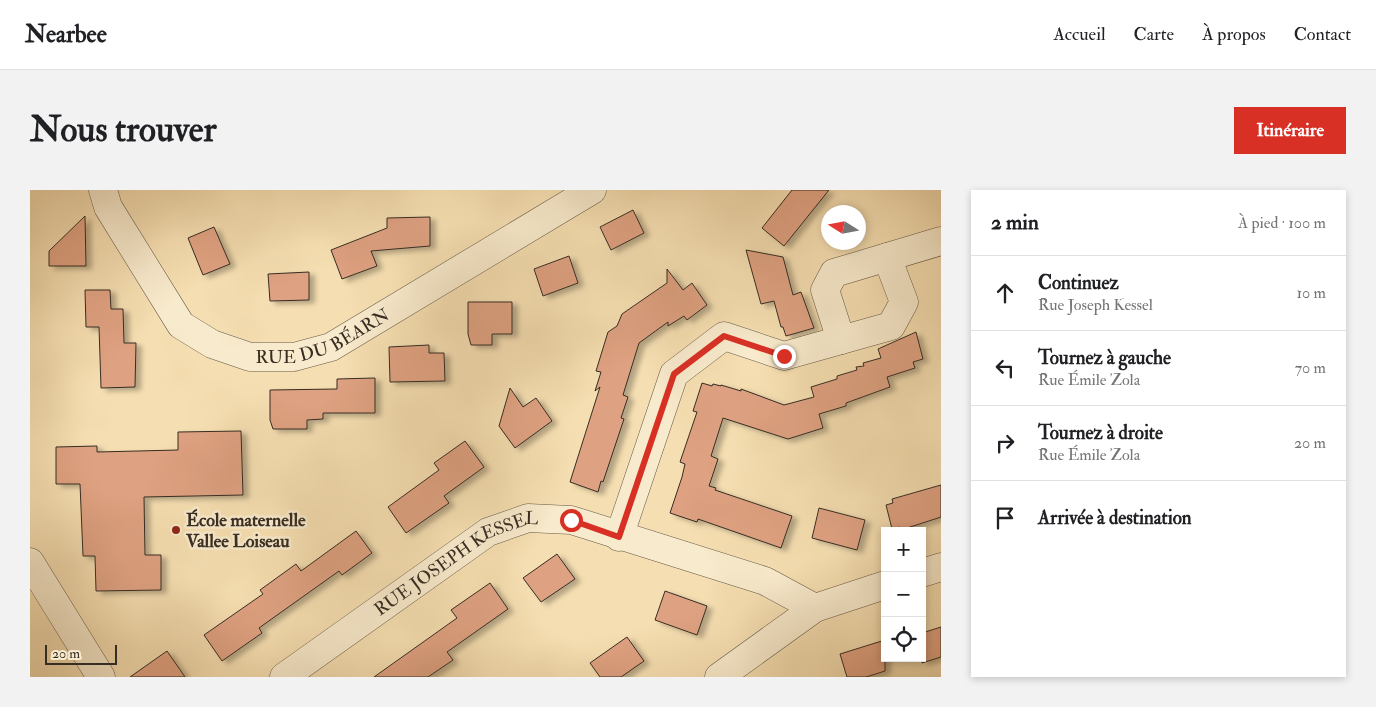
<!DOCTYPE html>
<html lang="fr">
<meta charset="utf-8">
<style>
:root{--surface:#fff;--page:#f2f2f2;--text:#202124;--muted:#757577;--line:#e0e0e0;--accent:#d93025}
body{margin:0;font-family:"IM FELL Double Pica",serif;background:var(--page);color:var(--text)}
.controls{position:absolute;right:15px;bottom:15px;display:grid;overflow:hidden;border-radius:0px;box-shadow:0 2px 8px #0003}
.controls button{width:45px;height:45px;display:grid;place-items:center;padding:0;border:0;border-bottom:1px solid var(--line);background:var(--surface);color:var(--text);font:25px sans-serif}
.compass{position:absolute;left:791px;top:15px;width:45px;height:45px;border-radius:50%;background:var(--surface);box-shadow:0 2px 8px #0003;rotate:281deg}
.scale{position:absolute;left:15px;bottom:12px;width:72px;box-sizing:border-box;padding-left:5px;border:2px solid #372d23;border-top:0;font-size:14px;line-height:18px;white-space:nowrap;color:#372d23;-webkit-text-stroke:4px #f8eacc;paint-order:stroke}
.stop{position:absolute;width:15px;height:15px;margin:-11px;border:4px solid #d93025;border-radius:50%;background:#fff}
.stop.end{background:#d93025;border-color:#fff;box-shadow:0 1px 5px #0008}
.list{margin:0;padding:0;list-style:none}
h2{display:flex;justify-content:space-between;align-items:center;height:65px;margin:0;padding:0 20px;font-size:21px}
h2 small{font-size:16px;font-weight:400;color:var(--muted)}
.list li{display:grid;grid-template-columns:32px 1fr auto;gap:15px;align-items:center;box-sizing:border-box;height:75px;padding:0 20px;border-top:1px solid var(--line)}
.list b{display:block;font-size:19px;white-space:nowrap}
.list p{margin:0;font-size:16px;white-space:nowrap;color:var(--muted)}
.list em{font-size:16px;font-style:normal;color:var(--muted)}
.icon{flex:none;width:28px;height:28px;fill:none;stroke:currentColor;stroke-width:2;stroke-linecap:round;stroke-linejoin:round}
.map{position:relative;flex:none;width:911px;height:487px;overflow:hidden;border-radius:0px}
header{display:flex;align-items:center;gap:30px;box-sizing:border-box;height:70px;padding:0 25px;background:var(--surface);border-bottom:1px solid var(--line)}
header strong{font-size:24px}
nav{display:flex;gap:28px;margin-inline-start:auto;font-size:18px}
.intro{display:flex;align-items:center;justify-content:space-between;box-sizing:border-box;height:120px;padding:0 30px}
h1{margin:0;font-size:35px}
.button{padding:12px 22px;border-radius:0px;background:var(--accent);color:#fff;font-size:18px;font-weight:700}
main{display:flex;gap:30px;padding:0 30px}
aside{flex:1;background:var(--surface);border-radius:0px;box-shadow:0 2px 8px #0003}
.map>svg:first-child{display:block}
</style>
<header>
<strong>Nearbee</strong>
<nav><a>Accueil</a><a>Carte</a><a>À propos</a><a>Contact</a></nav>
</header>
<div class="intro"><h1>Nous trouver</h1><a class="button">Itinéraire</a></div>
<main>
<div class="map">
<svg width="911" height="487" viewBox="0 0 911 487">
<defs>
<filter id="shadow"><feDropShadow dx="5.5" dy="3" stdDeviation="2.5" flood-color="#0004"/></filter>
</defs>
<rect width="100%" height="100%" fill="#f5deb1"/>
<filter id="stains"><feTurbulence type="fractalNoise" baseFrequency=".004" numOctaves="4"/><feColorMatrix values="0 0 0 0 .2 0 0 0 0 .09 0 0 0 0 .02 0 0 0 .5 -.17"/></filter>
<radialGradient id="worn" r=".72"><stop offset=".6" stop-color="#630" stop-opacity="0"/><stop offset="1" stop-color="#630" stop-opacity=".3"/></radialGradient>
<!-- building -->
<g fill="#dea181" stroke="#372d23" filter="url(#shadow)">
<path d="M762,0H799L754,56L732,38Z"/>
<path d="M603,20L614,43L581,60L570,37Z"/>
<path d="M55,26L56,76H19V61Z"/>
<path d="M400,27V56L341,61L347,76L312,89L301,60L357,38V28Z"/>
<path d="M184,37L200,74L173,85L158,48Z"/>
<path d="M716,60L753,67L763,105L771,102L784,138L756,146L753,137H751L744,111L731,114Z"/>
<path d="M539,66L548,93L513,106L504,79Z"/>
<path d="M637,79L653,100L662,93L677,115L657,130L654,126L638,136V132L609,153L593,205L598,207L591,228L594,229L573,292L571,291L568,302L540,292L570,197L565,201L571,182L566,181L578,142L587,136L592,124L637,93Z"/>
<path d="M279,82V110L240,111L238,84Z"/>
<path d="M55,100H80L81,119H93L94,153H106L105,197L71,198L69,137H56Z"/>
<path d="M438,112H482V144H462V155H441L438,144Z"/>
<path d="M886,142L893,169L883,172L885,178L857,187L860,197L816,213V216L789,224L793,238L758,249L693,228L681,266L688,269L679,296L686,298L685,300L762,326L751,358L668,329L667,332L640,323L652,287L655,274L650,272L667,222L663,221L672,193L682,196L683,194L691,196V195L711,201V199L754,215L784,207L781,197L807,189V186L827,180L826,177L834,176L833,173L851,168L848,159Z"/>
<path d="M399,155V163H414L415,191L360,192L359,157Z"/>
<path d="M345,188V223H293V229L277,230V239H243L240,230V200L307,199V189Z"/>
<path d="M480,198L493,217L506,208L522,231L485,258L469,236Z"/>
<path d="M211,241L213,305L114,307L115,365H131V400L66,401L65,366H53L50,294H26V257L67,256V262L148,260V242Z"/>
<path d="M435,251L454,277L414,306L419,313L376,343L358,317L409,280L404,273Z"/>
<path d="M911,295V327L871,340L870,337L862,339L856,315L863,313L862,309Z"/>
<path d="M789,318L835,330L827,360L782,348Z"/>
<path d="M326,341L342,363L312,385L309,381L229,438L232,443L192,471L174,445L233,404L230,400L266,374L271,381Z"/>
<path d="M527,364L545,389L511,412L493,388Z"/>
<path d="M460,393L478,419L417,462L423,470L398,487H344L427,428L421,420Z"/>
<path d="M635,401L677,416L667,445L625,430Z"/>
<path d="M911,437V467L892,473V443Z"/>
<path d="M597,447L614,471L591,487H570L560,473Z"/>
<path d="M855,450V481L836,487H817L810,464Z"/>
<path d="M137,461L155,487H100Z"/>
</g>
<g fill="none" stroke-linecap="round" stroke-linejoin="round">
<!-- street casing -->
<g stroke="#665946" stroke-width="29">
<g id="street">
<path id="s1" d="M73,0L78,17L151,135L182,154L220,167H264L301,157L562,0"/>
<path d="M811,150L861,136L874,112L857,67"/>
<path d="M589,347L644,184L694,146L754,166L811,150L795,100L804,83L911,51"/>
<path d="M0,372L71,487"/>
<path d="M892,383L911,377"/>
<path id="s2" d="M254,487L458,342L498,328L541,330L735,391L785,418"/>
<path d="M689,487L785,418L855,395"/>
</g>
</g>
<!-- street -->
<use href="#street" stroke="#f8eacc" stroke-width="28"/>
</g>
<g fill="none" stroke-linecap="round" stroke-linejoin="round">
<!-- route -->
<path stroke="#d93025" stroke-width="6" d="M541,330L589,347L644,184L694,146L754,166"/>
</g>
<!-- markers -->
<circle fill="#8f2418" stroke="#f8eacc" stroke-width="2" cx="146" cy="340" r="5"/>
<g text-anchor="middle" stroke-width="5" stroke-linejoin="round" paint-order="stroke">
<!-- street labels -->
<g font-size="18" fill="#372d23" stroke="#f8eacc">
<text dy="6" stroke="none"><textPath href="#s1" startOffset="310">RUE DU BÉARN</textPath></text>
<text dy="6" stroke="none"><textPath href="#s2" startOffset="208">RUE JOSEPH KESSEL</textPath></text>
</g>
<!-- poi labels -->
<g font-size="18" font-weight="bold" fill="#372d23" stroke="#f8eacc" text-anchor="start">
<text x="156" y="336">École maternelle<tspan x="156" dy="21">Vallee Loiseau</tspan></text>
</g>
</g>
<rect width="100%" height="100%" filter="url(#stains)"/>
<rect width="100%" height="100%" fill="url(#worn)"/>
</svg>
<div class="controls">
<button>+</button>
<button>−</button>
<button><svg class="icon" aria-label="locate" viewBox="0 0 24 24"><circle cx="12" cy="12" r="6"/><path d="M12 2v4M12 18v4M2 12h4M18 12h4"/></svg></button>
</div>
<svg class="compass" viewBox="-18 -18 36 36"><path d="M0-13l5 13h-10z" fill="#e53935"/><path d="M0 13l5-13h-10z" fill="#757577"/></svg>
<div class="scale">20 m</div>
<div class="stop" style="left:541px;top:330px"></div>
<div class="stop end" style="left:754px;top:166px"></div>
</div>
<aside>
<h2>2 min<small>À pied · 100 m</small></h2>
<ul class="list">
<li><svg class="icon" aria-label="ahead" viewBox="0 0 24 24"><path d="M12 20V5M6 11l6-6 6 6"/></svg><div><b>Continuez</b><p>Rue Joseph Kessel</p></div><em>10 m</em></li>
<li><svg class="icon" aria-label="left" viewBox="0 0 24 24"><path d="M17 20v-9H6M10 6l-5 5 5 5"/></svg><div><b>Tournez à gauche</b><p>Rue Émile Zola</p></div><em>70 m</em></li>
<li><svg class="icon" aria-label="right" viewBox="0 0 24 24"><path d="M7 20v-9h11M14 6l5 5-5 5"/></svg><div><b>Tournez à droite</b><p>Rue Émile Zola</p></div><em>20 m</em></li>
<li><svg class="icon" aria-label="arrive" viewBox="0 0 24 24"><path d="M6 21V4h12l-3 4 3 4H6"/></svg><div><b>Arrivée à destination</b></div></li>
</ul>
</aside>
</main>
